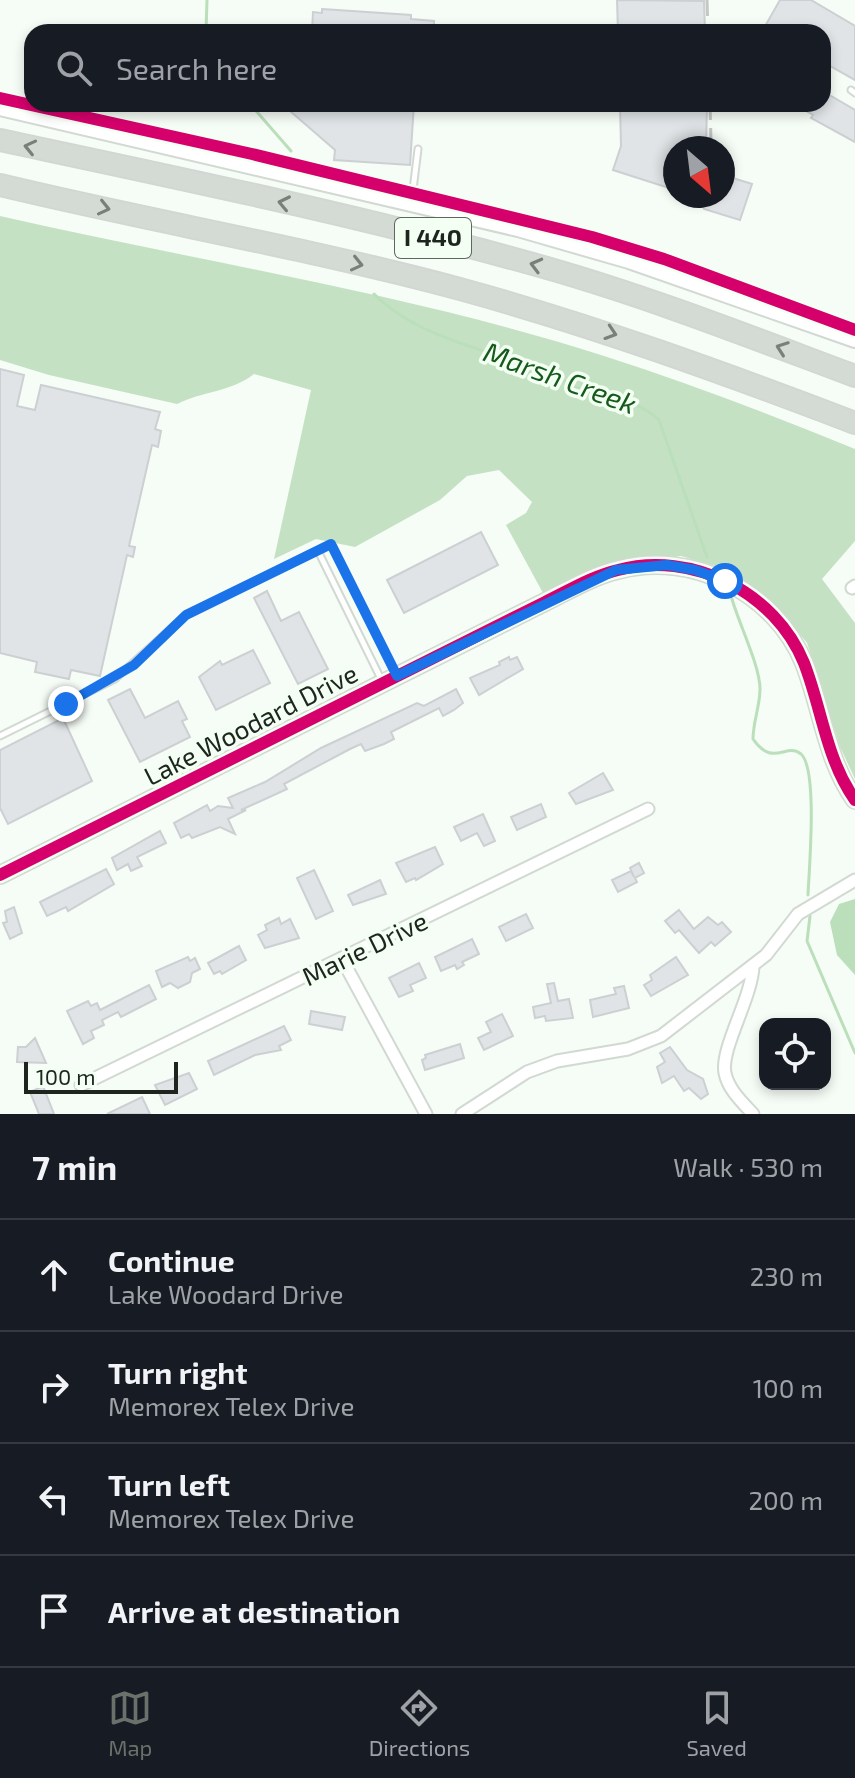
<!DOCTYPE html>
<meta charset="utf-8">
<style>
:root{--surface:#171b24;--page:#242831;--text:#f1f3f6;--muted:#9ea1a6;--line:#363941;--accent:#6a706a}
body{margin:0;font-family:"Exo 2",sans-serif;background:var(--page);color:var(--text)}
.controls{position:absolute;right:24px;bottom:24px;display:grid;overflow:hidden;border-radius:16px;box-shadow:0 4px 12px #0003}
.controls button{width:72px;height:72px;display:grid;place-items:center;padding:0;border:0;border-bottom:2px solid var(--line);background:var(--surface);color:var(--text);font:40px sans-serif}
.compass{position:absolute;left:663px;top:136px;width:72px;height:72px;border-radius:50%;background:var(--surface);box-shadow:0 4px 12px #0003;rotate:152deg}
.scale{position:absolute;left:24px;bottom:20px;width:154px;box-sizing:border-box;padding-left:8px;border:4px solid #1e251e;border-top:0;font-size:22px;line-height:28px;white-space:nowrap;color:#1e251e;-webkit-text-stroke:6px #f3fff3;paint-order:stroke}
.stop{position:absolute;width:24px;height:24px;margin:-18px;border:6px solid #1a73e8;border-radius:50%;background:#fff}
.stop.end{background:#1a73e8;border-color:#fff;box-shadow:0 2px 8px #0008}
.list{margin:0;padding:0;list-style:none}
h2{display:flex;justify-content:space-between;align-items:center;height:104px;margin:0;padding:0 32px;font-size:34px}
h2 small{font-size:26px;font-weight:400;color:var(--muted)}
.list li{display:grid;grid-template-columns:52px 1fr auto;gap:24px;align-items:center;box-sizing:border-box;height:112px;padding:0 32px;border-top:2px solid var(--line)}
.list b{display:block;font-size:30px;white-space:nowrap}
.list p{margin:0;font-size:26px;white-space:nowrap;color:var(--muted)}
.list em{font-size:26px;font-style:normal;color:var(--muted)}
.icon{flex:none;width:44px;height:44px;fill:none;stroke:currentColor;stroke-width:2;stroke-linecap:round;stroke-linejoin:round}
.map{position:relative;flex:none;width:855px;height:1114px;overflow:hidden}
.search{position:absolute;background:var(--surface);box-shadow:0 4px 12px #0003;left:24px;right:24px;top:24px;height:88px;display:flex;align-items:center;gap:20px;box-sizing:border-box;padding:0 28px;border-radius:24px;color:var(--muted);font-size:30px}
.sheet{height:552px;background:var(--surface)}
nav{display:flex;justify-content:space-around;align-items:center;box-sizing:border-box;height:112px;border-top:2px solid var(--line);background:var(--surface);font-size:22px;color:var(--muted)}
nav a{display:grid;justify-items:center;gap:4px}
nav .on{color:var(--accent)}
.map>svg:first-child{display:block}
</style>
<div class="map">
<svg width="855" height="1114" viewBox="0 0 855 1114">
<rect width="100%" height="100%" fill="#f6fcf6"/>
<!-- forest -->
<path fill="#c4e2c3" d="M0,216C201,262 408,293 604,356C689,383 772,415 855,449V541L822,579L855,623V779L840,747L807,643L786,617L729,570L681,556L611,564L543,593L506,525L526,513L532,502L499,470L467,476L440,500L355,547L316,539L274,559L311,390L254,374C231,392 203,391 177,404L49,375L0,360Z"/>
<!-- water -->
<path fill="#badfba" d="M855,899V975L837,955L830,922L839,904Z"/>
<g fill="none" stroke-linecap="round" stroke-linejoin="round">
<!-- stream -->
<g stroke="#badfba" stroke-width="3">
<path d="M206,32L207,0"/>
<path d="M250,104L291,151"/>
<path d="M374,294C419,339 489,350 547,372C559,376 568,385 580,389C607,398 638,399 659,420L707,557"/>
<path d="M732,599C739,624 760,666 760,689C760,706 753,722 753,739C773,768 786,742 801,754C818,769 809,870 808,895"/>
<path d="M810,916L807,941L855,1053"/>
</g>
</g>
<!-- building -->
<g fill="#e1e4e6" stroke="#ccd0d2" stroke-width="2">
<path d="M617,0L704,1L705,32H618Z"/>
<path d="M780,0H811L855,26V80L823,62V32H772L764,28Z"/>
<path d="M322,9L411,15V19L434,21V32H312L313,12L322,13Z"/>
<path d="M826,93L855,110V142L811,118L813,115L794,104H823Z"/>
<path d="M282,104H414L410,165L334,160L335,150Z"/>
<path d="M620,104H707L706,148H675V190L613,170L621,146Z"/>
<path d="M723,175L752,184L740,220L704,209L698,196H723Z"/>
<path d="M0,369L24,375L17,406L35,410L41,385L160,412L155,429L161,431L158,447L152,445L129,546L135,547L133,557L127,555L100,676L71,670L69,679L35,672L37,662L0,653Z"/>
<path d="M481,532L498,565L404,613L387,580Z"/>
<path d="M267,591L281,621L299,612L328,669L298,684L254,598Z"/>
<path d="M253,650L270,683L216,710L199,677L220,661L222,665Z"/>
<path d="M509,657L510,660L517,657L523,669L479,695L470,678L500,665L499,662Z"/>
<path d="M130,689L145,718L178,701L187,719L182,721L190,737L140,762L108,700Z"/>
<path d="M456,689L463,703L454,710L443,716L439,708L391,732L394,739L384,744L365,751L361,744L350,749L284,784L287,789L241,810H246L228,819L235,834L220,827L192,838L189,834L181,838L174,823L207,805L210,811L218,806L233,808L228,798L265,782L321,748L417,703L424,706Z"/>
<path d="M63,718L92,781L8,824L0,808V750Z"/>
<path d="M603,773L613,790L576,804L569,793Z"/>
<path d="M541,804L546,817L517,830L511,817Z"/>
<path d="M483,814L495,841L484,846L477,833L461,841L454,827Z"/>
<path d="M160,831L166,843L137,857L142,866L131,871L128,864L117,870L112,858Z"/>
<path d="M435,847L443,864L416,880L415,878L406,882L396,863Z"/>
<path d="M639,863L644,873L635,878L637,882L618,892L612,880L631,871L634,877L630,868Z"/>
<path d="M106,869L114,884L68,911L66,907L47,916L40,902Z"/>
<path d="M314,870L333,911L316,919L297,878Z"/>
<path d="M380,880L386,894L353,905L348,895Z"/>
<path d="M14,907L22,933L10,939L3,923L7,922L5,911Z"/>
<path d="M679,910L694,929L708,917L718,925L722,922L731,932L715,946L711,942L699,953L679,930L675,933L665,921Z"/>
<path d="M526,914L533,928L506,941L499,927Z"/>
<path d="M279,918L281,924L290,919L299,938L265,948L258,935L267,930L265,925Z"/>
<path d="M472,939L479,954L462,962L464,965L457,969L455,965L441,971L435,957Z"/>
<path d="M239,946L246,960L222,974L220,971L214,974L208,963Z"/>
<path d="M188,957L190,961L195,958L200,969L192,973L190,982L178,988L170,983L162,987L156,971Z"/>
<path d="M676,957L688,975L651,996L644,985L652,980L650,975Z"/>
<path d="M419,963L426,978L410,985L413,991L399,997L389,978Z"/>
<path d="M554,983L558,1001L569,999L573,1018L546,1021L545,1016L535,1018L533,1007L551,1003L547,984Z"/>
<path d="M149,985L156,999L121,1017L118,1012L102,1020L104,1025L91,1031L94,1038L83,1044L67,1011L88,1001L91,1006L97,1003L100,1010Z"/>
<path d="M624,986L629,1008L593,1017L590,1000L616,994L614,988Z"/>
<path d="M311,1011L345,1017L342,1030L309,1024Z"/>
<path d="M502,1014L513,1036L484,1050L478,1038L491,1032L486,1022Z"/>
<path d="M284,1026L291,1040L279,1046L281,1050L255,1055L214,1075L208,1061Z"/>
<path d="M35,1038L46,1063L17,1062L18,1047H26Z"/>
<path d="M460,1044L464,1058L425,1070L422,1060L426,1058L425,1055Z"/>
<path d="M670,1047L687,1070L703,1079L708,1094L701,1099L689,1088L684,1091L674,1076L662,1083L657,1067L665,1062L660,1053Z"/>
<path d="M189,1073L197,1089L165,1105L155,1085Z"/>
<path d="M43,1086L54,1114H39L30,1092Z"/>
<path d="M142,1097L150,1114H107Z"/>
</g>
<g fill="none" stroke-linecap="round" stroke-linejoin="round">
<!-- lane casing -->
<g stroke="#d2d8d2" stroke-width="9">
<g id="lane">
<path d="M851,90L855,93"/>
<path d="M412,198L418,149"/>
<path d="M318,551L381,679"/>
<path d="M0,736L115,679L186,615L331,544L396,674"/>
</g>
</g>
<!-- street casing -->
<g stroke="#d2d8d2" stroke-width="15">
<g id="street">
<path d="M852,588L855,586"/>
<path d="M343,961L426,1114"/>
<path d="M81,1085L648,809"/>
<path d="M462,1114L527,1072L557,1061L628,1049L661,1036L766,955L798,914L855,880"/>
<path d="M753,1114C742,1102 728,1089 725,1073C720,1049 752,998 753,966"/>
</g>
</g>
<!-- secondary casing -->
<g stroke="#d2d8d2" stroke-width="20">
<g id="secondary">
<path d="M0,107L518,228L629,260L855,339"/>
<path d="M0,875L545,602C568,591 592,576 618,570C692,550 775,592 804,663C822,709 826,759 855,800"/>
</g>
</g>
<!-- highway casing -->
<g stroke="#d3d7d3" stroke-width="24">
<g id="highway">
<path d="M0,140C183,179 367,217 547,268C652,298 753,338 855,376"/>
<path d="M0,185C153,222 308,248 460,289C595,326 724,373 855,423"/>
</g>
</g>
<!-- lane -->
<use href="#lane" stroke="#fefffe" stroke-width="5"/>
<!-- street -->
<use href="#street" stroke="#fefffe" stroke-width="11"/>
<!-- secondary -->
<use href="#secondary" stroke="#fefffe" stroke-width="16"/>
<!-- highway -->
<use href="#highway" stroke="#d4dbd4" stroke-width="20"/>
<!-- rail -->
<g stroke="#c5c6c5" stroke-width="3" stroke-dasharray="16 8" stroke-linecap="butt">
<path d="M707,0L708,32"/>
<path d="M710,104L711,142"/>
</g>
<!-- cycleway casing -->
<g stroke="#f3fff3" stroke-width="17">
<g id="cycleway">
<path d="M0,98L252,154L592,237L664,259L855,330"/>
<path d="M0,875L545,602C568,591 592,576 618,570C692,550 775,592 804,663C822,709 826,759 855,800"/>
</g>
</g>
<!-- cycleway -->
<use href="#cycleway" stroke="#d6006c" stroke-width="12"/>
</g>
<!-- one-way arrows -->
<defs><path id="oneway-chevron" d="M-2-3.5L2.5 0L-2 3.5" fill="none" stroke-width="1.6" stroke-linecap="round" stroke-linejoin="round" transform="scale(2)"/></defs>
<g stroke="#798079">
<use href="#oneway-chevron" transform="translate(30 147) rotate(-167)"/>
<use href="#oneway-chevron" transform="translate(284 203) rotate(-168)"/>
<use href="#oneway-chevron" transform="translate(104 208) rotate(13)"/>
<use href="#oneway-chevron" transform="translate(357 264) rotate(13)"/>
<use href="#oneway-chevron" transform="translate(536 265) rotate(-165)"/>
<use href="#oneway-chevron" transform="translate(611 333) rotate(18)"/>
<use href="#oneway-chevron" transform="translate(782 348) rotate(-160)"/>
</g>
<g fill="none" stroke-linecap="round" stroke-linejoin="round">
<!-- route -->
<path stroke="#1a73e8" stroke-width="10" d="M66,704L134,665L186,615L331,544L397,676L616,570L667,565L695,570L725,581"/>
</g>
<g text-anchor="middle" stroke-width="7" stroke-linejoin="round" paint-order="stroke">
<!-- shield labels -->
<rect fill="#f3fff3" stroke="#5e665e" stroke-width="2" x="395" y="218" width="76" height="40" rx="6"/>
<g font-size="24" font-weight="bold" fill="#1e251e">
<text x="433" y="246">I 440</text>
</g>
<!-- street labels -->
<g font-size="26" fill="#1e251e" stroke="#f3fff3">
<text transform="translate(251 725) rotate(-27)" y="9">Lake Woodard Drive</text>
<text transform="translate(365 949) rotate(-26)" y="9">Marie Drive</text>
</g>
<!-- water labels -->
<g font-size="28" font-style="italic" fill="#15591b" stroke="#f3fff3">
<text transform="translate(560 378) rotate(20)" y="10">Marsh Creek</text>
</g>
</g>
</svg>
<div class="controls">
<button><svg class="icon" aria-label="locate" viewBox="0 0 24 24"><circle cx="12" cy="12" r="6"/><path d="M12 2v4M12 18v4M2 12h4M18 12h4"/></svg></button>
</div>
<svg class="compass" viewBox="-18 -18 36 36"><path d="M0-13l5 13h-10z" fill="#e53935"/><path d="M0 13l5-13h-10z" fill="#9ea1a6"/></svg>
<div class="scale">100 m</div>
<div class="stop" style="left:725px;top:581px"></div>
<div class="stop end" style="left:66px;top:704px"></div>
<div class="search"><svg class="icon" aria-label="search" viewBox="0 0 24 24"><circle cx="10" cy="10" r="6"/><path d="M15 15l6 6"/></svg>Search here</div>
</div>
<section class="sheet">
<h2>7 min<small>Walk · 530 m</small></h2>
<ul class="list">
<li><svg class="icon" aria-label="ahead" viewBox="0 0 24 24"><path d="M12 20V5M6 11l6-6 6 6"/></svg><div><b>Continue</b><p>Lake Woodard Drive</p></div><em>230 m</em></li>
<li><svg class="icon" aria-label="right" viewBox="0 0 24 24"><path d="M7 20v-9h11M14 6l5 5-5 5"/></svg><div><b>Turn right</b><p>Memorex Telex Drive</p></div><em>100 m</em></li>
<li><svg class="icon" aria-label="left" viewBox="0 0 24 24"><path d="M17 20v-9H6M10 6l-5 5 5 5"/></svg><div><b>Turn left</b><p>Memorex Telex Drive</p></div><em>200 m</em></li>
<li><svg class="icon" aria-label="arrive" viewBox="0 0 24 24"><path d="M6 21V4h12l-3 4 3 4H6"/></svg><div><b>Arrive at destination</b></div></li>
</ul>
</section>
<nav>
<a class="on"><svg class="icon" aria-label="map" viewBox="0 0 24 24"><path d="M3 6l6-2 6 2 6-2v14l-6 2-6-2-6 2zM9 4v14M15 6v14"/></svg>Map</a>
<a><svg class="icon" aria-label="directions" viewBox="0 0 24 24"><path d="M12 3l9 9-9 9-9-9zM9 14v-3h6M13 9l2 2-2 2"/></svg>Directions</a>
<a><svg class="icon" aria-label="saved" viewBox="0 0 24 24"><path d="M7 4h10v16l-5-4-5 4z"/></svg>Saved</a>
</nav>
